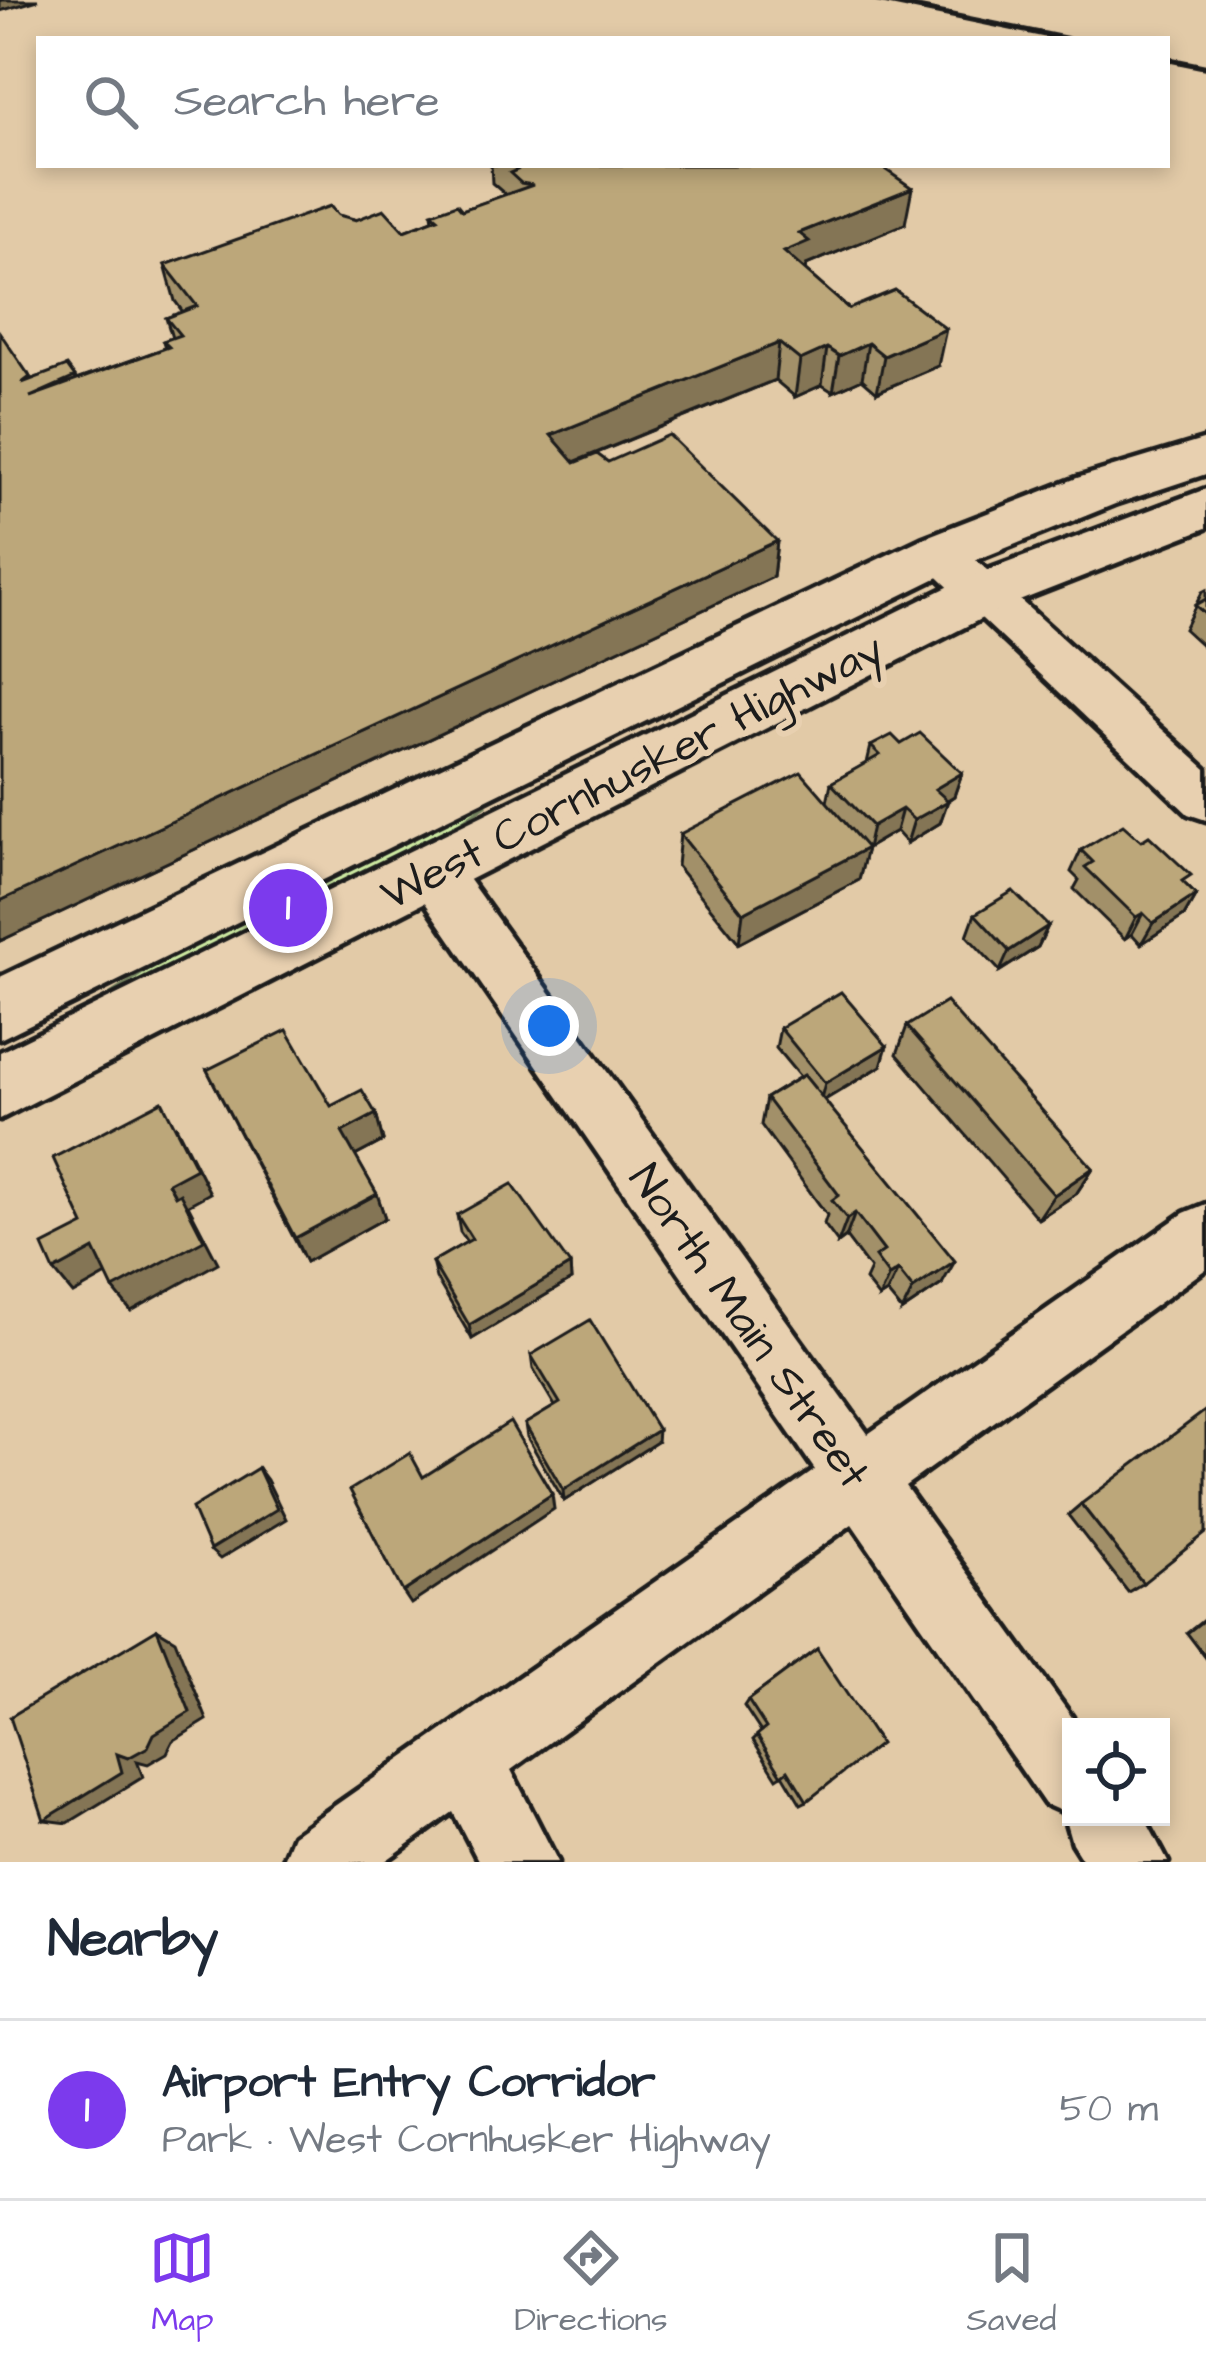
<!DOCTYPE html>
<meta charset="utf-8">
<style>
:root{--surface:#fff;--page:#f6f6f7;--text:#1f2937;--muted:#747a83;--line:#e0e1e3;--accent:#7c3aed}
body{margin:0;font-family:"Architects Daughter",sans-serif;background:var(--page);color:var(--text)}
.controls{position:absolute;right:36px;bottom:36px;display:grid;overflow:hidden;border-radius:0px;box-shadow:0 6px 18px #0003}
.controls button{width:108px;height:108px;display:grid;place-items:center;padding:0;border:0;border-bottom:3px solid var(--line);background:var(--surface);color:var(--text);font:60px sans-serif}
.you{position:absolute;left:549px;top:1026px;width:42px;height:42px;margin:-30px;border:9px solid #fff;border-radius:50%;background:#1a73e8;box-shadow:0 0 0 18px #1a73e833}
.badge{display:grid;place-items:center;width:78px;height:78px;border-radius:50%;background:var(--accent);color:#fff;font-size:39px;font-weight:700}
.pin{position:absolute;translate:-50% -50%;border:6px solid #fff;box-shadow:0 3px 12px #0006}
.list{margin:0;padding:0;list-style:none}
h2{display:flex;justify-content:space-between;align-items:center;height:156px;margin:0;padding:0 48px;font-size:51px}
h2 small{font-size:39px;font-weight:400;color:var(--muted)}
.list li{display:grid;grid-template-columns:78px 1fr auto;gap:36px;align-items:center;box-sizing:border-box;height:180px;padding:0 48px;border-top:3px solid var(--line)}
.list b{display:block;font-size:45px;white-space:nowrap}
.list p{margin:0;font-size:39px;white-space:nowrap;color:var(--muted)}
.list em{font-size:39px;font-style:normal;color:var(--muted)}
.icon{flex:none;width:66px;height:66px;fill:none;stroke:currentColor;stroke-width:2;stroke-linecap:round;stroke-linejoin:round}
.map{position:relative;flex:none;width:1206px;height:1862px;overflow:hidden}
.search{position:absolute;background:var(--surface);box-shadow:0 6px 18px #0003;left:36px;right:36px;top:36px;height:132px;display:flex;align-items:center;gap:30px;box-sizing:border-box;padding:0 42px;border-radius:0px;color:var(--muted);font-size:45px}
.sheet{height:336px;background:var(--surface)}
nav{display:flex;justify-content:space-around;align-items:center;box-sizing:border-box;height:168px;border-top:3px solid var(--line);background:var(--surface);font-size:33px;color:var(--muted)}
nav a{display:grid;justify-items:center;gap:6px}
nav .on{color:var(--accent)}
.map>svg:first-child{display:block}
</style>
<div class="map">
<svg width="1206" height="1862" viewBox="0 0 1206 1862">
<rect width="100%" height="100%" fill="#e2caa7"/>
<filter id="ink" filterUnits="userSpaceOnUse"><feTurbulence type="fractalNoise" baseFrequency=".00833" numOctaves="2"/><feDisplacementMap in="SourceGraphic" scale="24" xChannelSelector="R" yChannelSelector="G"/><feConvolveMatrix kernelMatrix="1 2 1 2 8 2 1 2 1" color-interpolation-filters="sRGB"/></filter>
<g filter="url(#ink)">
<!-- green -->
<path fill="#cdeaa2" stroke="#74835f" stroke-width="3" d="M482,799L486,805L410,857L79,1014L193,941Z"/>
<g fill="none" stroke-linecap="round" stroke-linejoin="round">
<!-- minor casing -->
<g stroke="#1c1c1c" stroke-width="9">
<g id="minor">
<path d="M940,537L956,542L1206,769V820L1188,814L924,564L917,553L924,542Z"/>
<path d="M432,849L451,855L868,1434L1184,1213L1206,1204V1269L905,1486L1079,1727H1071V1817H1144L1168,1862H1084L1072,1843L1063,1812L1045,1804L852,1524L511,1770L558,1862H479L453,1812L384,1862H282L293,1835L815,1470L413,885L406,870L413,855Z"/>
</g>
</g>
<!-- major casing -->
<g stroke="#1c1c1c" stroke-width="9">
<g id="major">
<path d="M1206,439V474L1115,504L959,567L0,1039V977L921,539L1077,478Z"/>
<path d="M1206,489V528L1004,607L0,1119V1052L964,579Z"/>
</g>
</g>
<!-- minor -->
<use href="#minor" fill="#e8d0b0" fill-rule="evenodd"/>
<!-- major -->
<use href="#major" fill="#e8d0b0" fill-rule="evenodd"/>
<!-- rail -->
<g stroke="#1c1c1c" stroke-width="6">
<path d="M876,0L1067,39"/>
<path d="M1167,59L1206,67"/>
</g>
</g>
<!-- wall -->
<g fill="#a29069" stroke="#1c1c1c" stroke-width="3">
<path d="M491,165H879L905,224L806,265L805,271L849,309L938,366L877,392L862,379L833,392L822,385L795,397L775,380L575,462H608L777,541L773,577L0,941L30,377L31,379L75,377L76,380L165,348L163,341L172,338L166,318L183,312L175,301L165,265L338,215L404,231L433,220L432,213L462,210L506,195L492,183Z"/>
<path d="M1206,590V649L1184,629L1202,592Z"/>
<path d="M901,744L962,773L954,796L947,801L940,823L907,843L896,831L867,848L859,880L739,943L677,866L680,834L827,802L831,783L867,763L871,746Z"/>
<path d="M1081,850L1186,885L1196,895L1184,916L1141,944L1132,934L1125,939L1074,889L1079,880L1071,872Z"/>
<path d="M975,914L1048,926L1038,947L1000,971L967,936Z"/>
<path d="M907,1026L1093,1168L1076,1194L1038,1219L897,1054Z"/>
<path d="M780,1028L881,1066L825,1100L942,1284L902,1311L887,1293L879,1298L865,1280L870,1269L846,1237L838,1243L824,1224L827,1215L761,1125L766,1098L800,1077L776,1048Z"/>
<path d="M207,1070L331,1106L376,1114L383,1141L355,1156L377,1194L385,1218L306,1262Z"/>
<path d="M457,1215L570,1265L571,1280L472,1339L436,1278L432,1262L467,1242L460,1232Z"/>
<path d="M531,1355L657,1442L564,1501L527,1437L525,1424L555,1406L533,1369Z"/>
<path d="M1081,1504L1143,1583L1128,1592L1068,1515Z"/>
<path d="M1206,1618V1658L1187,1633Z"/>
<path d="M817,1649L807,1801L801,1804L783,1774L777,1778L753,1740L761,1732L744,1706L748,1700Z"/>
</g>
<!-- shaded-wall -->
<g fill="#847555" stroke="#1c1c1c" stroke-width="3">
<path d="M0,0H38L0,11Z"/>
<path d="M912,188L905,224L806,265L804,278L784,252L799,233Z"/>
<path d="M946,329L938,366L877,392L884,356Z"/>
<path d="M779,343L775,380L552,471L551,435Z"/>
<path d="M868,343L862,379L833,392L839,356Z"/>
<path d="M827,348L822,385L795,397L800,360Z"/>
<path d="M777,541L773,577L0,941V901Z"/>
<path d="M962,773L954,796L929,811L935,789Z"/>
<path d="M948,801L940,823L907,843L914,820Z"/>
<path d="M902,809L896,831L867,848L859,880L739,943L743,913L867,848L872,826Z"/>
<path d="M1196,895L1184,916L1141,944L1153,923Z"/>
<path d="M1143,913L1132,934L1125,939L1136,917Z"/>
<path d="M1048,926L1038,947L1000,971L1009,951Z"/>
<path d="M887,1046L881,1066L820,1102L825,1083Z"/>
<path d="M376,1114L383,1141L351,1158L342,1132Z"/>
<path d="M177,1128L210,1193L188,1205L218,1263L131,1311L113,1289L189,1220L168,1183Z"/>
<path d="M1093,1168L1076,1194L1038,1219L1054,1195Z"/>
<path d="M377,1194L385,1218L306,1262L295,1238Z"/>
<path d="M855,1213L846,1237L838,1243L847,1219Z"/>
<path d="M94,1249L112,1272L73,1294L54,1271Z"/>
<path d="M955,1261L942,1284L902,1311L913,1289Z"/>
<path d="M570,1265L571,1280L472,1339L469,1325Z"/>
<path d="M898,1270L887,1293L879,1298L889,1276Z"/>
<path d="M658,1430L657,1442L564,1501L563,1490Z"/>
<path d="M258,1468L267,1480L286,1519L220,1559L210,1550Z"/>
<path d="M552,1494L554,1509L411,1604L403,1592Z"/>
<path d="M157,1629L175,1640L207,1720L173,1741L167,1753L148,1764L137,1761L143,1777L68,1823L44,1820L117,1754Z"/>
</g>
<!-- building -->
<g fill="#bca77a" stroke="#1c1c1c" stroke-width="3">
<path d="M512,165H879L912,188L799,233L809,241L784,252L849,309L895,290L946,329L884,356L868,343L839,356L827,348L800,360L779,343L551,435L575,463L597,454L608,462L669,435L777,541L0,901V333L30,377L22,383L67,366L75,377L30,397L169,347L163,341L180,335L166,318L197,306L165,265L330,206L338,215L356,220L384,209L404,231L438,218L432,213L457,204L462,210L533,185L521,183L510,173L517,170Z"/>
<path d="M1206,599V615L1195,605Z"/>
<path d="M920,733L962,773L935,789L948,801L914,820L902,809L872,826L831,783L880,755L871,746L892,735L901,744Z"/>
<path d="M801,772L867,848L743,913L680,834Z"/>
<path d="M1123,825L1141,841L1149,836L1191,875L1182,881L1196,895L1153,923L1143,913L1136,917L1085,867L1093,862L1081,850Z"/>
<path d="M1013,891L1048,926L1009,951L975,914Z"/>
<path d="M841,992L887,1046L825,1083L780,1028Z"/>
<path d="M946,1002L1093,1168L1054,1195L907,1026Z"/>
<path d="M287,1030L331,1106L362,1090L376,1114L342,1132L377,1194L295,1238L207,1070Z"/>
<path d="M804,1075L955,1261L913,1289L898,1270L889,1276L875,1257L884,1251L855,1213L847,1219L832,1200L839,1195L766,1098Z"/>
<path d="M162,1101L196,1168L168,1183L175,1196L180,1193L204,1240L113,1289L94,1249L54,1271L43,1246L84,1225L53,1158Z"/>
<path d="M512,1184L570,1265L469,1325L432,1262L472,1239L457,1215Z"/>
<path d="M590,1320L658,1430L563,1490L525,1424L560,1403L531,1355Z"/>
<path d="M1206,1410V1533L1143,1583L1081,1504Z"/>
<path d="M510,1422L552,1494L403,1592L350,1490L410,1453L423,1477Z"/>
<path d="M258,1468L277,1509L210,1550L192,1508Z"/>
<path d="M157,1629L190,1712L154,1734L148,1747L128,1758L117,1754L122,1772L44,1820L10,1717Z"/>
<path d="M817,1649L880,1744L807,1801L788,1770L782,1775L757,1735L766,1728L748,1700Z"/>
</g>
</g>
<g text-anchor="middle" stroke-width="12" stroke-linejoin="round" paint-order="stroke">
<!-- street labels -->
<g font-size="45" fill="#1c1c1c" stroke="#e8d0b0">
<text transform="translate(631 770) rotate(-27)" y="16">West Cornhusker Highway</text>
<text transform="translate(751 1325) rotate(55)" y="16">North Main Street</text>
</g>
</g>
</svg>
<div class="controls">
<button><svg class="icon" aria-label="locate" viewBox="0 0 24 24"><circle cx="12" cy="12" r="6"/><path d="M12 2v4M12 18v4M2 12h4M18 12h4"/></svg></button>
</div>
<div class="you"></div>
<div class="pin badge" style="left:288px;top:908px">1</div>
<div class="search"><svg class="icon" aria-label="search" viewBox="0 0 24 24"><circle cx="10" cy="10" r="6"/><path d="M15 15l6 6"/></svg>Search here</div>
</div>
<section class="sheet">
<h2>Nearby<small></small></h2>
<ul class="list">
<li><span class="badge">1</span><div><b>Airport Entry Corridor</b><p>Park · West Cornhusker Highway</p></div><em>50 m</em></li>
</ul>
</section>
<nav>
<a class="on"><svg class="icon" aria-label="map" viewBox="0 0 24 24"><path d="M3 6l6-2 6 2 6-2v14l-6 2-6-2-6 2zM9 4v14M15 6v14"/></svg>Map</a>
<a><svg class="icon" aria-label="directions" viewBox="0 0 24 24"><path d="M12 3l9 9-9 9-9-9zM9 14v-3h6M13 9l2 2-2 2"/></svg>Directions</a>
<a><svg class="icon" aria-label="saved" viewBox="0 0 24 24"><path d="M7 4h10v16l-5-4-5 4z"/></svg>Saved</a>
</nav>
